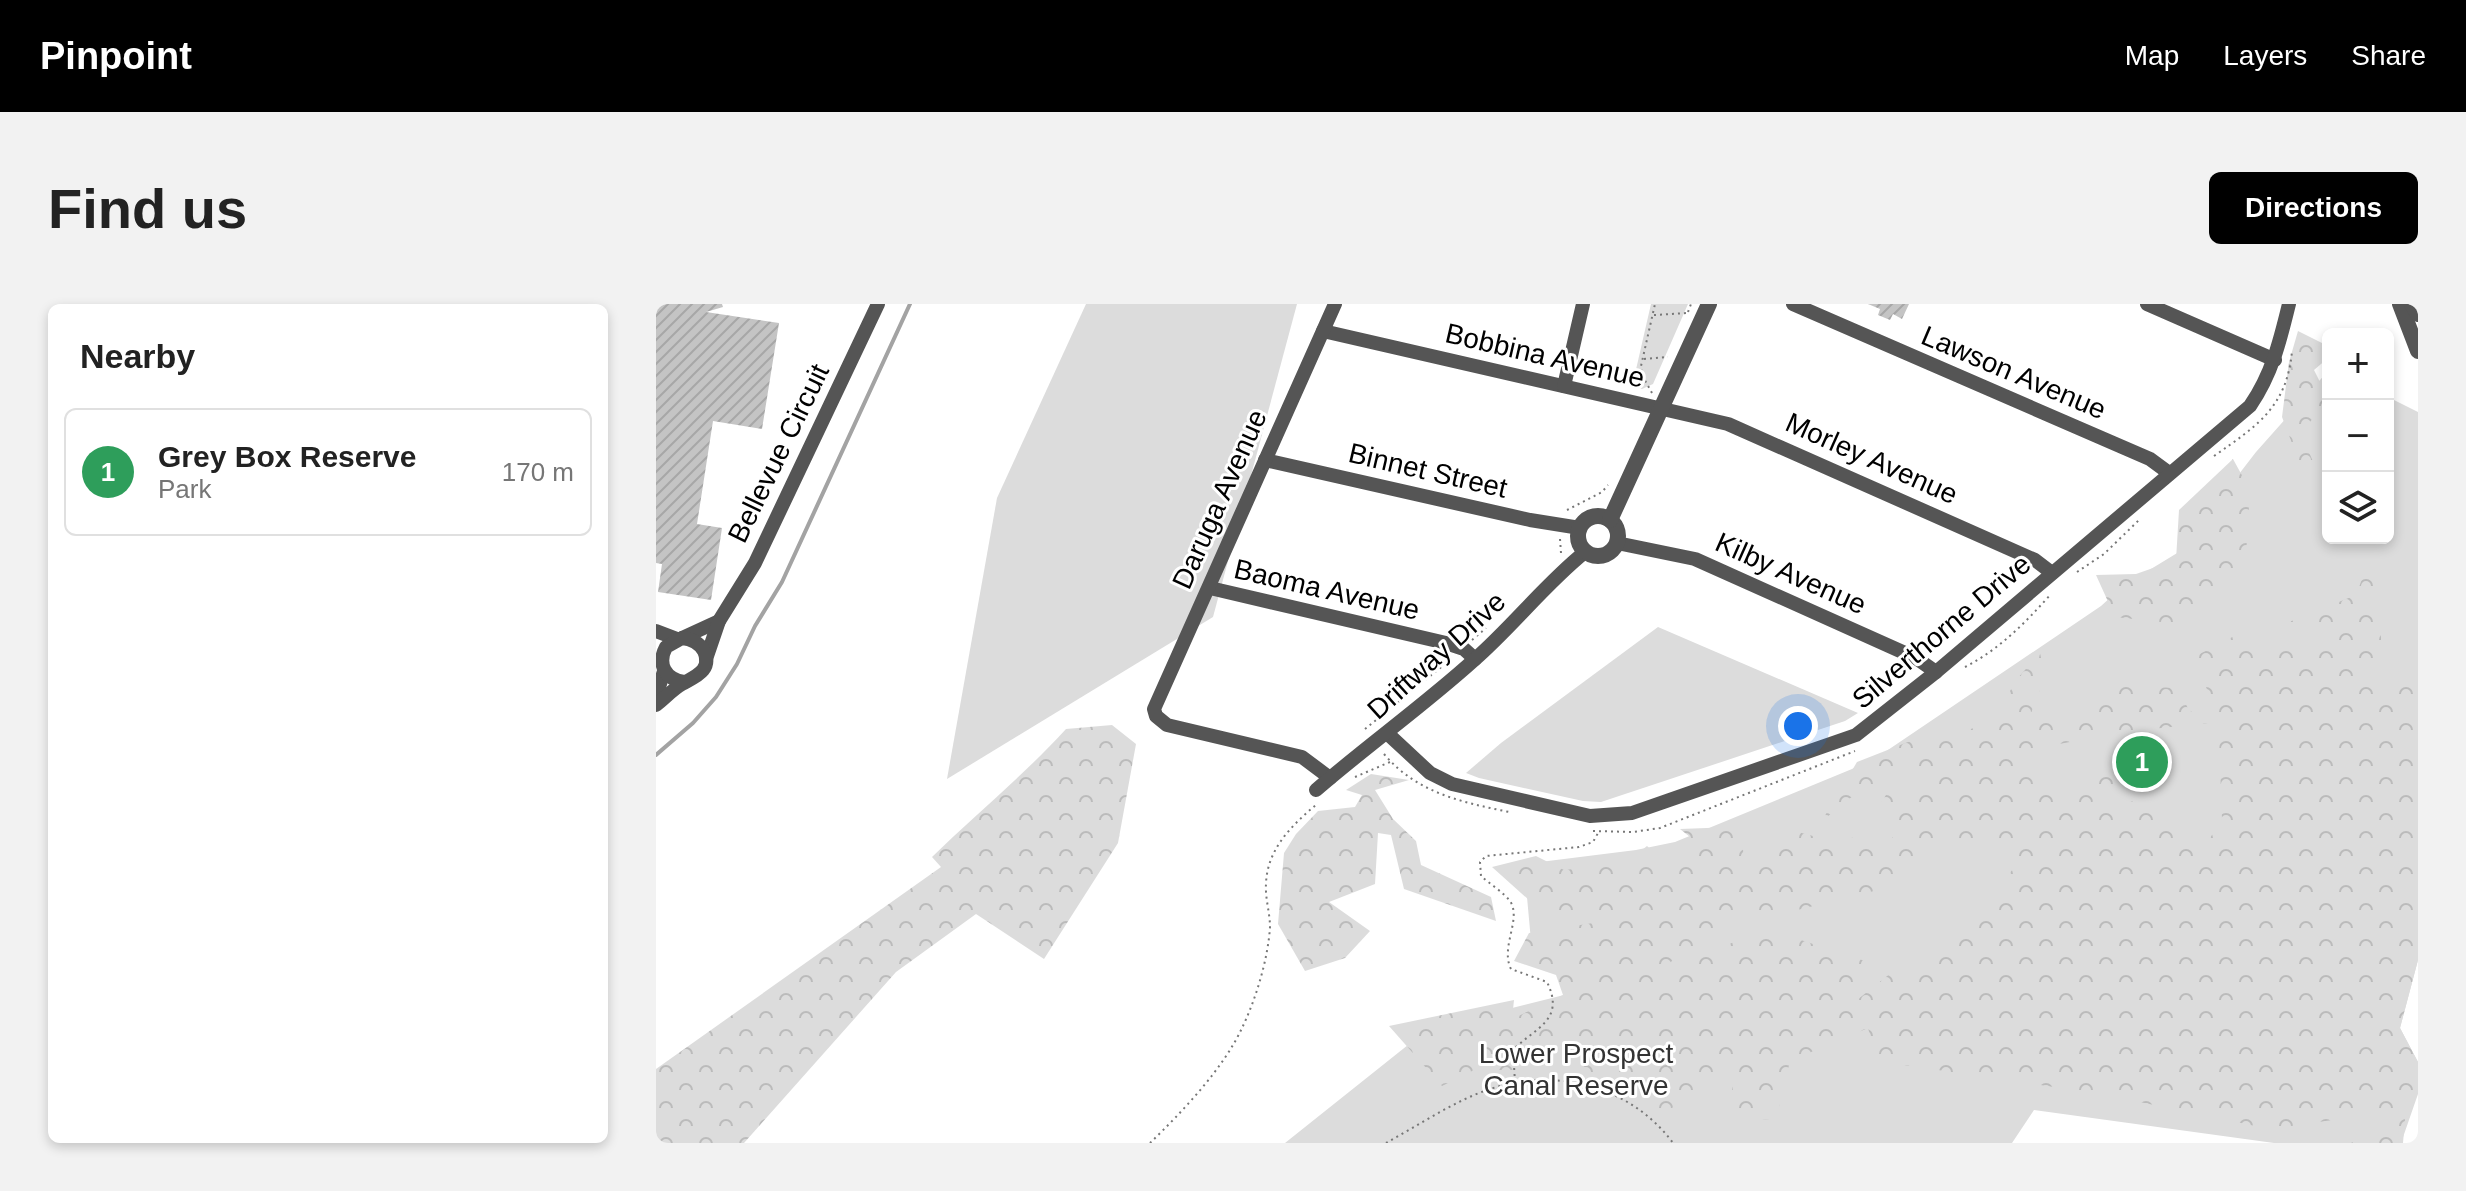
<!DOCTYPE html>
<meta charset="utf-8">
<style>
:root{--surface:#fff;--page:#f2f2f2;--text:#222;--muted:#767676;--line:#e0e0e0;--accent:#000}
body{margin:0;font-family:Helvetica,sans-serif;background:var(--page);color:var(--text)}
.controls{position:absolute;right:24px;top:24px;display:grid;overflow:hidden;border-radius:12px;box-shadow:0 4px 12px #0003}
.controls button{width:72px;height:72px;display:grid;place-items:center;padding:0;border:0;border-bottom:2px solid var(--line);background:var(--surface);color:var(--text);font:40px sans-serif}
.you{position:absolute;left:1142px;top:422px;width:28px;height:28px;margin:-20px;border:6px solid #fff;border-radius:50%;background:#1a73e8;box-shadow:0 0 0 12px #1a73e833}
.badge{display:grid;place-items:center;width:52px;height:52px;border-radius:50%;background:var(--accent);color:#fff;font-size:26px;font-weight:700}
.pin{position:absolute;translate:-50% -50%;border:4px solid #fff;box-shadow:0 2px 8px #0006}
.list{margin:0;padding:0;list-style:none}
h2{display:flex;justify-content:space-between;align-items:center;height:104px;margin:0;padding:0 32px;font-size:34px}
h2 small{font-size:26px;font-weight:400;color:var(--muted)}
.list li{display:grid;grid-template-columns:52px 1fr auto;gap:24px;align-items:center;box-sizing:border-box;height:128px;margin:0 16px 16px;padding:0 16px;border:2px solid var(--line);border-radius:12px}
.list b{display:block;font-size:30px;white-space:nowrap}
.list p{margin:0;font-size:26px;white-space:nowrap;color:var(--muted)}
.list em{font-size:26px;font-style:normal;color:var(--muted)}
.icon{flex:none;width:44px;height:44px;fill:none;stroke:currentColor;stroke-width:2;stroke-linecap:round;stroke-linejoin:round}
.map{position:relative;flex:none;width:1762px;height:839px;overflow:hidden;border-radius:12px}
header{display:flex;align-items:center;gap:48px;box-sizing:border-box;height:112px;padding:0 40px;background:var(--accent);color:#fff}
header strong{font-size:38px}
nav{display:flex;gap:44px;margin-inline-start:auto;font-size:28px}
.intro{display:flex;align-items:center;justify-content:space-between;box-sizing:border-box;height:192px;padding:0 48px}
h1{margin:0;font-size:56px}
.button{padding:20px 36px;border-radius:12px;background:var(--accent);color:#fff;font-size:28px;font-weight:700}
main{display:flex;gap:48px;padding:0 48px}
aside{flex:1;background:var(--surface);border-radius:12px;box-shadow:0 4px 12px #0003}
.map>svg:first-child{display:block}
</style>
<header>
<strong>Pinpoint</strong>
<nav><a>Map</a><a>Layers</a><a>Share</a></nav>
</header>
<div class="intro"><h1>Find us</h1><a class="button">Directions</a></div>
<main>
<aside>
<h2>Nearby<small></small></h2>
<ul class="list">
<li><span class="badge" style="background:#2e9e5b">1</span><div><b>Grey Box Reserve</b><p>Park</p></div><em>170 m</em></li>
</ul>
</aside>
<div class="map">
<svg width="1762" height="839" viewBox="0 0 1762 839">
<defs>
<pattern id="forest-crowns" width="20" height="18" patternUnits="userSpaceOnUse" patternTransform="scale(2)"><rect width="20" height="18" fill="#dcdcdc"/><path d="M2 6a3 3 0 1 1 6 0M12 15a3 3 0 1 1 6 0" fill="none" stroke="#bbb"/></pattern>
<pattern id="building-hatch" width="6" height="6" patternUnits="userSpaceOnUse" patternTransform="scale(2)"><rect width="6" height="6" fill="#c4c4c4"/><path d="M-1 1l2-2M0 6l6-6M5 7l2-2" fill="none" stroke="#a7a7a7"/></pattern>
</defs>
<rect width="100%" height="100%" fill="#fff"/>
<!-- green -->
<g fill="#dcdcdc">
<path d="M430,0H641L557,313L291,475L341,194Z"/>
<path d="M995,0H1032L997,80L986,85L976,83Z"/>
<path d="M1672,67V234H1732V93L1762,108V656L1744,724L1762,758V790L1745,839H1618L1378,806L1356,839H629L772,725L916,689L875,637L868,560L980,546L1019,538L1196,465L1226,450L1445,302L1467,282L1536,240L1566,192L1600,148Z"/>
<path d="M1002,323L1202,409L1189,417L945,498L927,497L823,474L810,469L845,439Z"/>
</g>
<!-- forest -->
<g fill="url(#forest-crowns)" fill-rule="evenodd">
<path d="M1642,27L1672,42V54L1658,66L1672,94L1645,130L1662,169L1650,176L1626,113L1633,58Z"/>
<path d="M1577,155L1594,186L1589,267L1533,321L1459,313L1440,271L1480,270L1520,256L1523,206Z"/>
<path d="M1717,246L1726,345L1719,394L1762,366V656L1744,724L1762,758V778L1750,804L1747,839H1695L1738,815L1697,813L1614,825L1445,790L1221,757L1212,724L1134,757L1120,815L1075,816L1077,765L1008,809L952,781L912,750L909,720L876,766H818L786,782L733,722L858,696L856,715L907,691L900,671L858,657L873,629L950,617L883,605L836,563L880,552L908,566L969,560L991,542L1012,562L1039,537L1024,525L1077,523L1087,545L1089,580L1102,565L1127,524L1172,536L1206,533L1229,553L1238,530L1220,506L1230,491L1288,471L1239,467L1186,499L1164,520L1201,458L1252,438L1297,434L1339,413L1361,375L1384,349L1389,372L1371,420L1431,410L1451,381L1521,384L1533,406L1552,419L1468,428L1371,446L1364,468L1413,485L1508,451L1433,500L1487,497L1504,521L1541,516L1544,550L1566,515L1562,408L1536,354L1586,328L1618,347L1687,339L1661,323H1621L1700,291ZM1280,536L1331,537L1362,559L1306,627L1269,653L1290,672L1240,665L1201,696L1212,658L1108,624L1000,674L998,669L1096,604L1117,612L1230,584Z"/>
<path d="M456,421L480,440L462,539L388,655L320,610L240,668L88,839H0V765L285,563L276,553C320,510 368,471 410,425Z"/>
<path d="M715,470L753,476L719,486L737,515L760,537L765,561L835,593L840,617L748,585L735,531L722,529L719,580L673,598L714,627L689,654L649,667L622,620L628,549L640,530L662,507L699,503L706,491L690,486Z"/>
</g>
<g fill="none" stroke-linecap="round" stroke-linejoin="round">
<!-- stream -->
<path stroke="#a3a3a3" stroke-width="4" d="M0,451L37,419L60,393L81,360L99,322L126,278L254,0"/>
</g>
<!-- building -->
<g fill="url(#building-hatch)">
<path d="M0,0H66L67,3L50,8L123,19L106,125L57,117L41,220L66,224L55,296L2,288L6,260L0,259Z"/>
<path d="M1212,0H1253L1246,15L1237,10L1234,16L1222,11L1224,5Z"/>
</g>
<g fill="none" stroke-linecap="round" stroke-linejoin="round">
<!-- path -->
<g stroke="#777" stroke-width="2" stroke-dasharray="2 4" stroke-linecap="butt">
<path d="M1032,8L1035,0"/>
<path d="M998,11L1031,9"/>
<path d="M988,55L1012,53"/>
<path d="M996,89L986,71L985,62L999,0"/>
<path d="M1558,152C1601,122 1631,103 1636,47"/>
<path d="M911,206L946,188L952,181"/>
<path d="M904,235L905,249"/>
<path d="M1421,268L1448,250L1483,216"/>
<path d="M816,336L830,324"/>
<path d="M1309,363C1344,345 1369,319 1395,290"/>
<path d="M709,425L794,356"/>
<path d="M728,450C761,489 805,498 853,508"/>
<path d="M699,473L734,458"/>
<path d="M937,527L977,528L1004,524L1199,447"/>
<path d="M859,778L857,746C878,724 910,717 891,678L855,665C844,643 866,615 854,597C847,588 834,580 825,572L824,558L830,552L923,543L937,538L942,529"/>
<path d="M494,839C526,808 567,765 586,724C600,695 612,655 614,623C614,609 609,594 610,580C611,545 636,521 661,500"/>
<path d="M730,839C763,821 798,797 834,785C900,763 975,782 1017,839"/>
</g>
<!-- minor -->
<g stroke="#555" stroke-width="14">
<path d="M1137,0L1494,155L1513,169"/>
<path d="M1491,0L1619,56"/>
<path d="M667,27L1072,120L1379,256L1396,269"/>
<path d="M908,82L927,0"/>
<path d="M609,156L874,216L924,224"/>
<path d="M961,239L1039,255L1260,354L1280,368"/>
<path d="M554,284L790,339L808,345L819,355"/>
<path d="M0,327L21,335"/>
<path d="M26,334L63,317"/>
<path d="M50,355L63,317L99,259L222,0"/>
<path d="M0,393L8,367"/>
<path d="M0,401C8,395 17,385 26,380C38,373 57,367 48,347C43,338 35,335 26,334L10,343C1,360 9,375 28,378"/>
<path d="M732,430L774,469L796,480L934,512L976,509L1200,431L1280,368L1594,102C1616,70 1624,37 1633,0"/>
<path d="M674,474L646,453L511,421L500,412L498,405L679,0"/>
<path d="M660,486C712,441 767,402 818,356C857,322 889,280 929,248"/>
</g>
<!-- tertiary -->
<g stroke="#555" stroke-width="16">
<path d="M1744,0L1762,47"/>
<path d="M1756,0L1762,10"/>
<circle cx="942" cy="232" r="20"/>
<path d="M954,216L1053,0"/>
</g>
</g>
<g text-anchor="middle" stroke-width="6" stroke-linejoin="round" paint-order="stroke">
<!-- street labels -->
<g font-size="28" fill="#000" stroke="#fff">
<text transform="translate(889 51) rotate(13)" y="10">Bobbina Avenue</text>
<text transform="translate(1358 68) rotate(23)" y="10">Lawson Avenue</text>
<text transform="translate(122 149) rotate(-64)" y="10">Bellevue Circuit</text>
<text transform="translate(1216 154) rotate(24)" y="10">Morley Avenue</text>
<text transform="translate(772 166) rotate(13)" y="10">Binnet Street</text>
<text transform="translate(563 195) rotate(-66)" y="10">Daruga Avenue</text>
<text transform="translate(1135 269) rotate(24)" y="10">Kilby Avenue</text>
<text transform="translate(671 285) rotate(13)" y="10">Baoma Avenue</text>
<text transform="translate(1285 327) rotate(-40)" y="10">Silverthorne Drive</text>
<text transform="translate(780 351) rotate(-42)" y="10">Driftway Drive</text>
</g>
<!-- park labels -->
<g font-size="28" fill="#333" stroke="#fff">
<text x="920" y="759">Lower Prospect<tspan x="920" dy="32">Canal Reserve</tspan></text>
</g>
</g>
</svg>
<div class="controls">
<button>+</button>
<button>−</button>
<button><svg class="icon" aria-label="layers" viewBox="0 0 24 24"><path d="M12 4l9 5-9 5-9-5zM3 14l9 5 9-5"/></svg></button>
</div>
<div class="you"></div>
<div class="pin badge" style="left:1486px;top:458px;background:#2e9e5b">1</div>
</div>
</main>
